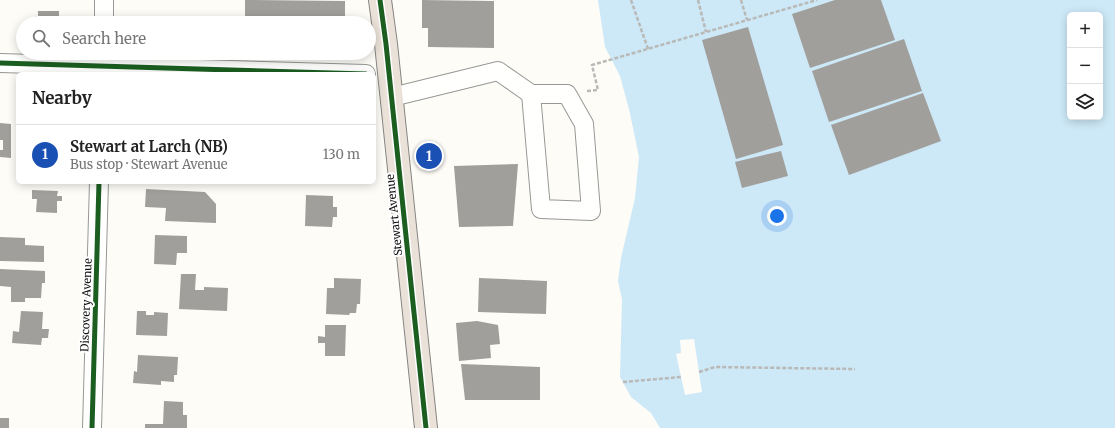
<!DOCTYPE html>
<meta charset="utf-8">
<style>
:root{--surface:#fff;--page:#f2f2f2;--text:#222;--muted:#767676;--line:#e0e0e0;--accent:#646362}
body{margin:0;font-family:Merriweather,serif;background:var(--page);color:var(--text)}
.controls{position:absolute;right:12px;top:12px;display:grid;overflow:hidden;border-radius:6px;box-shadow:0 2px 10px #0003}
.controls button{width:36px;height:36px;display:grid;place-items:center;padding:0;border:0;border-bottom:1px solid var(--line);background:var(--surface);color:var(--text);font:20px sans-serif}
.you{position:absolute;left:777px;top:216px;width:14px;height:14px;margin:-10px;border:3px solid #fff;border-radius:50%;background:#1a73e8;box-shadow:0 0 0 6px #1a73e833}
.badge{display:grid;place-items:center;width:26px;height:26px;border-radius:50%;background:var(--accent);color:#fff;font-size:13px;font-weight:700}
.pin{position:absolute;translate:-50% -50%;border:2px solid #fff;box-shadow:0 1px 4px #0006}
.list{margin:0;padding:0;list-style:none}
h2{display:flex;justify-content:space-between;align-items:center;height:52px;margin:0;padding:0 16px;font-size:17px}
h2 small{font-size:13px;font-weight:400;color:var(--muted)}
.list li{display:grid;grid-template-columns:26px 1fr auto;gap:12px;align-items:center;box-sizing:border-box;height:60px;padding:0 16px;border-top:1px solid var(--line)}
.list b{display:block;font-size:15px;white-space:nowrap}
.list p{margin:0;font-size:13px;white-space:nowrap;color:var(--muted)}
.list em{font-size:13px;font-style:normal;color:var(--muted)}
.icon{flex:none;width:22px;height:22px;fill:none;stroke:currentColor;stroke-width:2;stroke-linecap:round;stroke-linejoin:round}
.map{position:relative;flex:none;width:1115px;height:428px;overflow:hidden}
.search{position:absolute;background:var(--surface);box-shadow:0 2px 10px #0003;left:16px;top:16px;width:360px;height:44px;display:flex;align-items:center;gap:10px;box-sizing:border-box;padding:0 14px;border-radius:22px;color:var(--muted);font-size:15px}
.panel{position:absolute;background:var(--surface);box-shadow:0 2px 10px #0003;left:16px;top:72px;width:360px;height:112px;border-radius:6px}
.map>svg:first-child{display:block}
</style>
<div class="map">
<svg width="1115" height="428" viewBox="0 0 1115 428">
<rect width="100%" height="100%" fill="#fdfcf7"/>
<!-- water -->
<path fill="#cde8f7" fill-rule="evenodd" d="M598,0H1115V428H660L651,413L631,397L620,377L622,299L618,281L621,258L635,198L639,157L629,109L620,76L605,47ZM1070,15H1100V117H1070Z"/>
<!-- pier -->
<path fill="#fdfcf7" d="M694,339L702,392L685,395L676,354L681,353L680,340Z"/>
<!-- building -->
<g fill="#a19f9c">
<path d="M245,0L345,1V23H245Z"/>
<path d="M422,0L494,1V48L428,47V28H422Z"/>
<path d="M835,0H881L895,40L810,68L792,14Z"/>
<path d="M38,11H59V23H35V16H38Z"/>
<path d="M748,27L783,145L736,159L702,40Z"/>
<path d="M904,39L922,91L829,122L812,71Z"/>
<path d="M923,93L941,141L849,175L831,125Z"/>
<path d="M0,123L11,124V158L0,157V150H3V140H0Z"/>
<path d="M781,151L788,176L742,188L735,162Z"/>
<path d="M518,164L513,226L459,227L454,166Z"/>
<path d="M146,189L205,192L216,204V223L165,221L166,208L145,207Z"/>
<path d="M32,190L58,191L57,196H62V201H57V213L36,212L37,199H32Z"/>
<path d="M306,195L333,196V207H337V217H333L332,227L305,226Z"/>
<path d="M155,235L187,236V253H177L176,265L154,264Z"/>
<path d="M0,237L25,238V245L44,246V262L0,261Z"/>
<path d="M0,269L45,271V283H42L41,298H25V302H11V287L0,286Z"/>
<path d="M181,274H196L195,290H204V287L228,288L227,311L179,309Z"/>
<path d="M334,278L361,279L360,304H357L356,313H350L349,315L326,314L327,288H334Z"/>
<path d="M479,278L547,281L546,314L478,312Z"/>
<path d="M21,311L43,312L42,329H49L48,338H42L41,345L12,343L13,331L19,332Z"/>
<path d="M137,311H146V315H154V312L168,313L167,336L136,335Z"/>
<path d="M477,321L498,325L500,344L490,345L491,358L459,361L456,323Z"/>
<path d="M325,325H346L345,356H325V343H318V336L325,337Z"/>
<path d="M138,355L178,357L177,375H174V382L161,381V385L133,383L134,371L137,372Z"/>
<path d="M461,364L540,367V400H465Z"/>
<path d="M164,401L183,402V415H187V428H145V424H163Z"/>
<rect x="0" y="418" width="9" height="10"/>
</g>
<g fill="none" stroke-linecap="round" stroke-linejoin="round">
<!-- minor casing -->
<g stroke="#979795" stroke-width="20">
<g id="minor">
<path d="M104,23V0"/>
<path d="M0,63L366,74"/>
<path d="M392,97L498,71L531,94L541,209L591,211L584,124L567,94H531"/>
<path d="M92,428L99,182"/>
</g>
</g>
<!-- highway casing -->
<g stroke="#858482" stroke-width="24">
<path id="highway" d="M380,0L386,44L426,428"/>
</g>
<!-- path -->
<g stroke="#b9b9b8" stroke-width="2.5" stroke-dasharray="4 2" stroke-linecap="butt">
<path d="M631,0L648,49"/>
<path d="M698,0L706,32"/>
<path d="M741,0L747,20"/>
<path d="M587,91L598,90L592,65L817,0"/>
<path d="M699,372L715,367L855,369"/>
<path d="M623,382L681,377"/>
</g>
<!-- minor -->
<use href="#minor" stroke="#fffffe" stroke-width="18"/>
<!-- highway -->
<use href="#highway" stroke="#eae1d8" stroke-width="22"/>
<!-- cycleway casing -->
<g stroke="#fff" stroke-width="8">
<g id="cycleway">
<path d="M380,0L386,44L426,428"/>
<path d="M0,63L366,74"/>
<path d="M92,428L99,182"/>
</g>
</g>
<!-- cycleway -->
<use href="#cycleway" stroke="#1b5e20" stroke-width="5"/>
</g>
<g text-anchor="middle" stroke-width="4" stroke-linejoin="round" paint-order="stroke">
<!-- street labels -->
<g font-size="11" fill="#111" stroke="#fff">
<text transform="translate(394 215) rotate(-96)" y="4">Stewart Avenue</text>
<text transform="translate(86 305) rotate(-88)" y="4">Discovery Avenue</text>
</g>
</g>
</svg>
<div class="controls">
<button>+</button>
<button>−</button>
<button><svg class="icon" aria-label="layers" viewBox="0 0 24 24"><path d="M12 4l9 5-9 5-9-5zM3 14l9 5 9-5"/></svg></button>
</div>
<div class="you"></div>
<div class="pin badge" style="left:429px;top:156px;background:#1a4fb4">1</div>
<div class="search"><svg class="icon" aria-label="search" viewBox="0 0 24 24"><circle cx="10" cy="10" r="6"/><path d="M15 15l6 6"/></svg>Search here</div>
<section class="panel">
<h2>Nearby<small></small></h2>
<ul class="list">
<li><span class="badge" style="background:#1a4fb4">1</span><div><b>Stewart at Larch (NB)</b><p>Bus stop · Stewart Avenue</p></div><em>130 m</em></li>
</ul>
</section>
</div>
